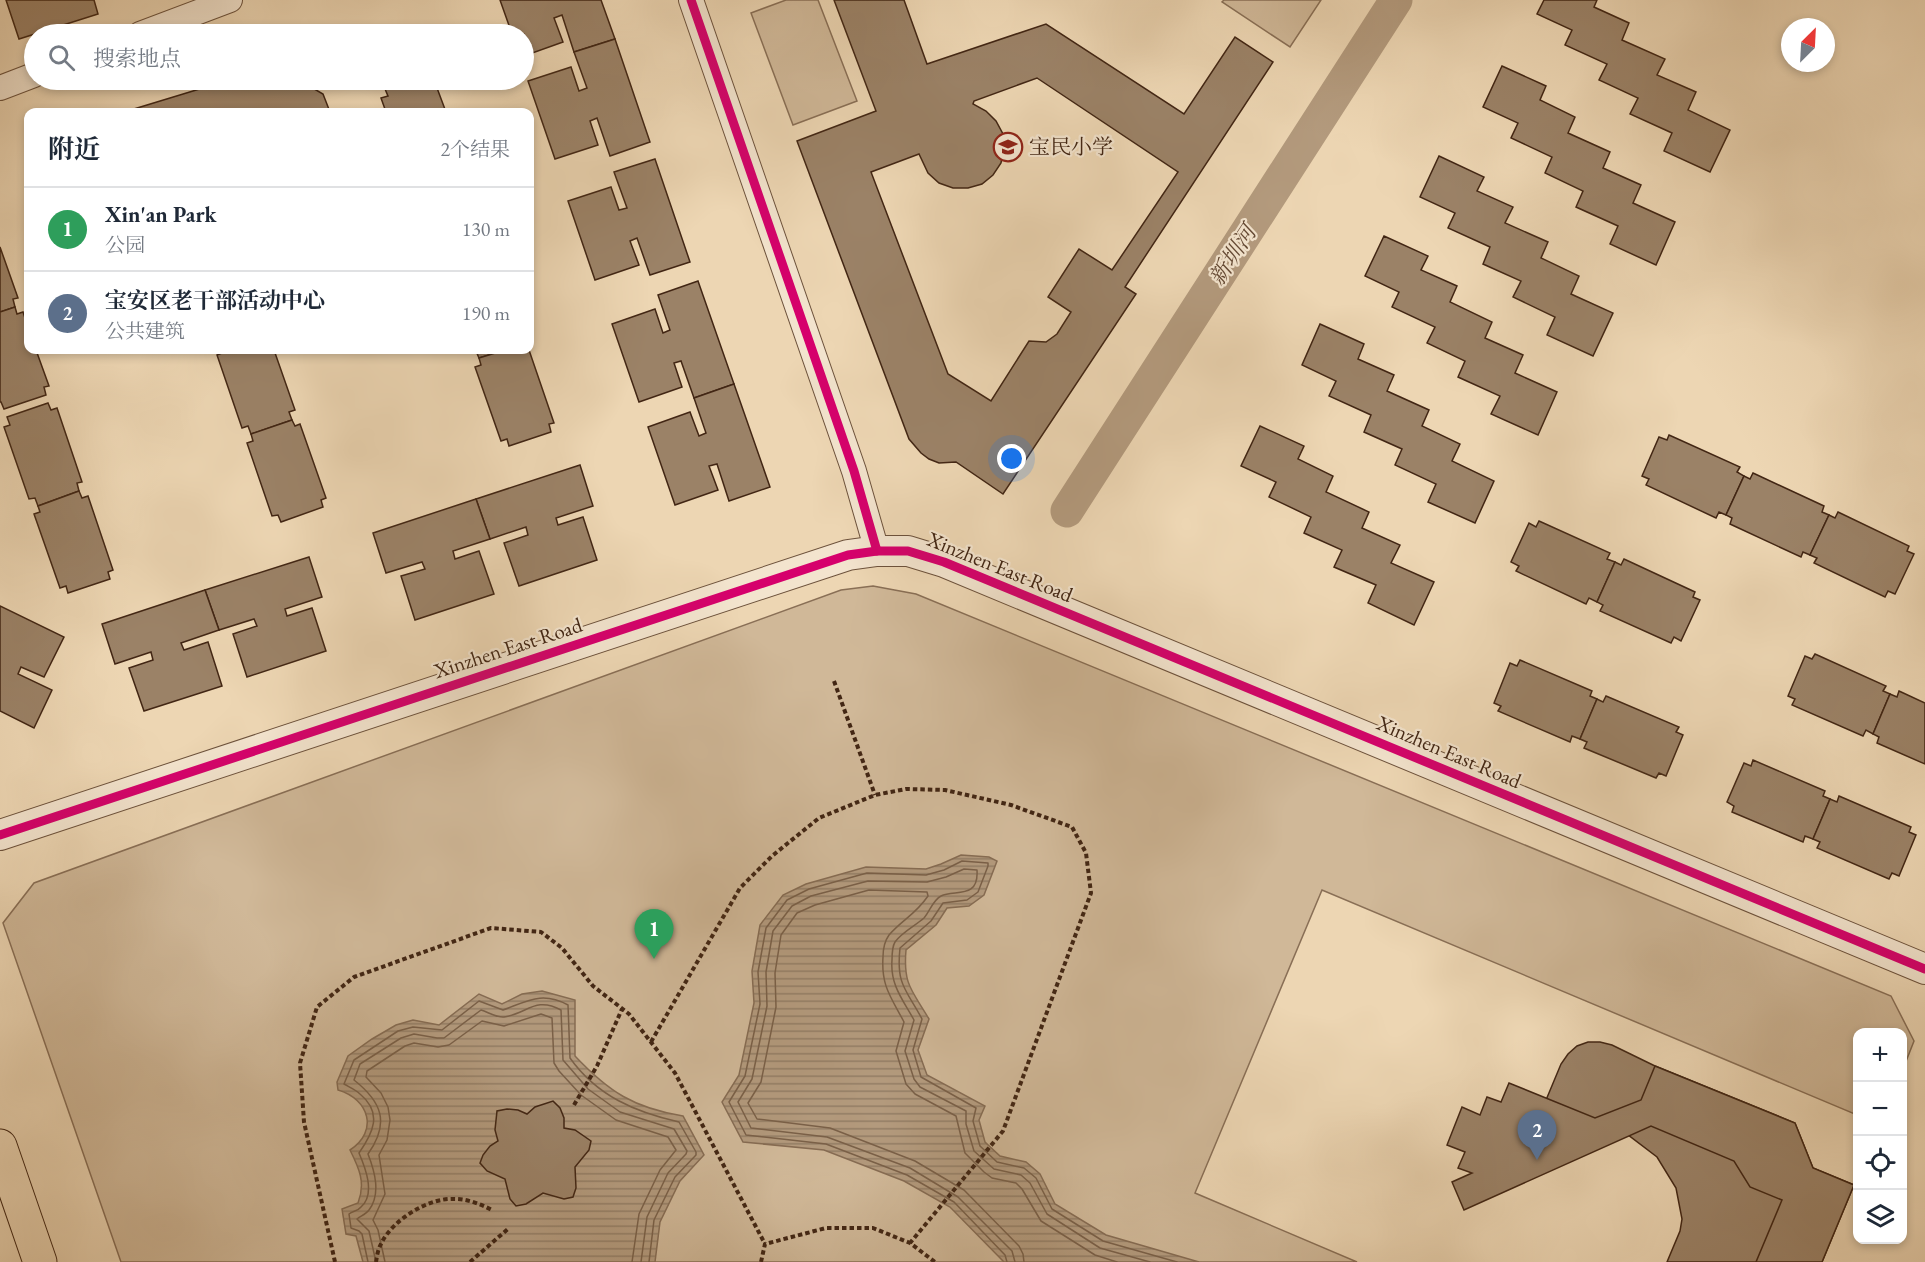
<!DOCTYPE html>
<html lang="zh">
<meta charset="utf-8">
<style>
:root{--surface:#fff;--page:#f2f2f3;--text:#1f2937;--muted:#747a83;--line:#e0e1e3;--accent:#8f2418}
body{margin:0;font-family:"EB Garamond","Noto Serif SC",serif;background:var(--page);color:var(--text)}
.controls{position:absolute;right:18px;bottom:18px;display:grid;overflow:hidden;border-radius:12px;box-shadow:0 3px 9px #0003}
.controls button{width:54px;height:54px;display:grid;place-items:center;padding:0;border:0;border-bottom:2px solid var(--line);background:var(--surface);color:var(--text);font:30px sans-serif}
.compass{position:absolute;left:1781px;top:18px;width:54px;height:54px;border-radius:50%;background:var(--surface);box-shadow:0 3px 9px #0003;rotate:24deg}
.you{position:absolute;left:1012px;top:459px;width:21px;height:21px;margin:-15px;border:4px solid #fff;border-radius:50%;background:#1a73e8;box-shadow:0 0 0 9px #1a73e833}
.badge{display:grid;place-items:center;width:39px;height:39px;border-radius:50%;background:var(--accent);color:#fff;font-size:20px;font-weight:700}
.pin{position:absolute;translate:-50% -50px;filter:drop-shadow(0 2px 3px #0008)}
.pin::after{content:'';position:absolute;top:32px;width:21px;height:18px;background:inherit;clip-path:polygon(0 0,100% 0,50% 100%)}
.list{margin:0;padding:0;list-style:none}
h2{display:flex;justify-content:space-between;align-items:center;height:78px;margin:0;padding:0 24px;font-size:26px}
h2 small{font-size:20px;font-weight:400;color:var(--muted)}
.list li{display:grid;grid-template-columns:39px 1fr auto;gap:18px;align-items:center;box-sizing:border-box;height:84px;padding:0 24px;border-top:2px solid var(--line)}
.list b{display:block;font-size:22px;white-space:nowrap}
.list p{margin:0;font-size:20px;white-space:nowrap;color:var(--muted)}
.list em{font-size:20px;font-style:normal;color:var(--muted)}
.icon{flex:none;width:33px;height:33px;fill:none;stroke:currentColor;stroke-width:2;stroke-linecap:round;stroke-linejoin:round}
.map{position:relative;flex:none;width:1925px;height:1262px;overflow:hidden}
.search{position:absolute;background:var(--surface);box-shadow:0 3px 9px #0003;left:24px;top:24px;width:510px;height:66px;display:flex;align-items:center;gap:15px;box-sizing:border-box;padding:0 21px;border-radius:33px;color:var(--muted);font-size:22px}
.panel{position:absolute;background:var(--surface);box-shadow:0 3px 9px #0003;left:24px;top:108px;width:510px;height:246px;border-radius:12px}
.map>svg:first-child{display:block}
</style>
<div class="map">
<svg width="1925" height="1262" viewBox="0 0 1925 1262">
<defs>
<pattern id="water-rules" width="6" height="5" patternUnits="userSpaceOnUse" patternTransform="scale(1.5)"><rect width="6" height="5" fill="#b39a7d"/><path d="M0 2.5h6" fill="none" stroke="#937d65"/></pattern>
</defs>
<rect width="100%" height="100%" fill="#edd6b3"/>
<filter id="stains"><feTurbulence type="fractalNoise" baseFrequency=".00333" numOctaves="4"/><feColorMatrix values="0 0 0 0 .2 0 0 0 0 .09 0 0 0 0 .02 0 0 0 .5 -.17"/></filter>
<radialGradient id="worn" r=".72"><stop offset=".6" stop-color="#630" stop-opacity="0"/><stop offset="1" stop-color="#630" stop-opacity=".3"/></radialGradient>
<!-- park -->
<g fill="#d0b898" stroke="#896f56" stroke-width="1.5">
<path d="M786,0H818L857,101L793,125L751,13Z"/>
<path d="M1224,0H1321L1290,47L1222,2Z"/>
<path d="M873,586L916,594L1891,996L1914,1041L1903,1069L1902,1032H1858L1857,1115L1322,890L1195,1193L1357,1262H121L3,923L34,883L841,590Z"/>
</g>
<!-- water -->
<g fill="url(#water-rules)" stroke="#866c53" stroke-width="1.5">
<path d="M961,855L989,857L997,861L984,895L969,906L947,908L936,925L906,950C903,985 912,990 929,1019L918,1050L927,1075L985,1106L979,1120L985,1142L1000,1156L1026,1162L1040,1174L1055,1204L1106,1235L1199,1262H1004L950,1207L904,1181L824,1150L743,1142L722,1102L739,1075L754,1003L752,971L760,925L783,895L806,884L866,867L926,869L941,864Z"/>
<path d="M542,991L575,1000V1056C609,1092 634,1108 683,1116L704,1155L680,1181L660,1222L655,1262H363L356,1236L346,1234L342,1209L358,1203C366,1183 359,1168 350,1150C379,1131 369,1099 338,1090L337,1082L348,1056L372,1039L396,1025L413,1020L439,1025L479,994L502,1004L522,994Z"/>
</g>
<g fill="none" stroke-linecap="round" stroke-linejoin="round">
<!-- shore -->
<g stroke="#7a6048" stroke-width="1.5">
<path d="M368,1262L362,1234L359,1231L351,1228L349,1214C353,1211 358,1211 361,1207C376,1194 365,1167 359,1153C373,1133 383,1113 360,1094C355,1089 349,1087 344,1084L354,1060L398,1031L413,1027L442,1030L479,1001L503,1010C528,1001 542,991 568,1005L570,1058C597,1096 635,1112 679,1122L696,1152V1155L675,1177L654,1220L649,1262"/>
<path d="M376,1262L369,1231L357,1219C361,1216 366,1214 369,1210C381,1194 375,1172 368,1154C390,1123 382,1102 354,1080L360,1064L401,1038L414,1034L437,1038H444L481,1010C488,1012 497,1018 504,1017C527,1014 535,996 561,1010L563,1060L588,1089L620,1112L674,1129L687,1151L686,1154L668,1173L647,1217L641,1262"/>
<path d="M385,1262L378,1230L373,1220L385,1194L379,1155L387,1140L390,1120L388,1107L381,1093L366,1077L367,1071L405,1046L414,1043L438,1047L449,1045L482,1021L504,1026L541,1014L552,1018L554,1063L559,1071L581,1095L616,1120L668,1137L676,1150L660,1170L639,1214L632,1262"/>
<path d="M1007,1262L1005,1255L954,1202L907,1175L826,1144L746,1135L729,1102L745,1076L760,1004L758,972L766,928L787,900L809,889L867,873L926,875L944,870L962,861L988,863V866L978,892L967,900L943,903L931,921L900,948C896,985 906,989 922,1019L913,1050L921,1077L976,1108L973,1121L980,1146L997,1162L1024,1168L1036,1178L1052,1209L1103,1241L1177,1262"/>
<path d="M1015,1262L1012,1251L958,1197L910,1168L827,1137L751,1128L738,1102L752,1079L767,1006L766,972L773,931L792,906L811,896L868,881L927,882L946,877L964,869L977,870C979,900 954,889 941,896C933,900 930,911 924,918C915,926 902,932 895,942C892,947 892,954 892,960C890,985 903,1000 914,1020L905,1051L914,1079L920,1087L966,1111V1124L974,1151L994,1169L1021,1175L1030,1183L1047,1214L1100,1248L1150,1262"/>
<path d="M1024,1262L1023,1254L1019,1246L964,1190L915,1161L830,1128L757,1119L748,1103L761,1082L776,1007L775,973L781,935L797,913L815,905L869,890L927,892L928,896C915,915 903,919 889,935C884,942 883,949 883,957C881,986 891,997 904,1022L896,1051L906,1084L915,1094L956,1116L965,1153L984,1172L992,1178L1016,1183L1022,1189L1041,1221L1095,1255L1117,1262"/>
</g>
<!-- canal -->
<path stroke="#b39a7d" stroke-width="33" d="M1067,511L1396,0"/>
</g>
<!-- building -->
<g fill="#9b8267" stroke="#422614" stroke-width="1.5" fill-rule="evenodd">
<path d="M6,0H94L98,14L19,39Z"/>
<path d="M500,0H601L615,39L574,52L562,15L554,18L563,42L524,56V34H512Z"/>
<path d="M834,0H904L927,64L1046,24L1184,114L1235,37L1273,62L1125,287L1136,294L1003,494L956,462L939,463L929,459L921,453L909,439L797,141L876,111ZM1037,78L1178,172L1112,270L1079,249L1048,297L1071,312L1057,334L1046,342L1029,341L991,401L948,374L871,172L919,154L928,173L939,183L953,188H968L982,184L993,175L1001,163L1004,148L1003,134L996,121L986,111L973,104L974,101Z"/>
<path d="M1544,0H1597L1594,7L1629,23L1622,40L1665,59L1657,75L1696,92L1688,110L1730,130L1710,172L1664,151L1672,133L1630,114L1638,98L1599,80L1607,64L1565,45L1572,30L1537,14Z"/>
<path d="M615,39L650,142L610,156L597,118L590,121L598,145L555,159L528,81L571,67L579,91L587,88L574,52Z"/>
<path d="M1502,66L1546,86L1540,100L1575,117L1568,133L1610,152L1603,168L1641,185L1633,203L1675,222L1656,265L1610,244L1618,226L1576,207L1583,191L1545,173L1552,157L1511,138L1518,123L1483,107Z"/>
<path d="M229,80H299L323,94L330,112H124Z"/>
<path d="M413,80H427L428,82L434,80L446,112H386L381,98L388,96L385,89Z"/>
<path d="M1439,156L1484,177L1477,191L1513,207L1505,223L1548,242L1541,258L1579,276L1571,294L1613,313L1593,356L1547,335L1555,317L1513,297L1521,281L1483,264L1490,247L1448,228L1455,213L1420,197Z"/>
<path d="M655,159L690,262L650,275L637,238L630,241L639,265L595,280L568,201L611,187L619,210L627,208L614,172Z"/>
<path d="M1384,236L1428,256L1421,270L1457,286L1450,302L1492,322L1485,338L1523,355L1515,373L1557,392L1538,435L1491,414L1500,396L1458,377L1465,361L1427,343L1435,327L1392,307L1399,292L1365,276Z"/>
<path d="M0,247L18,298L13,299L15,307L0,312Z"/>
<path d="M698,281L734,384L694,398L681,361L674,363L682,387L639,402L612,324L655,309L663,333L670,330L658,295Z"/>
<path d="M15,307L17,314L23,312L28,327V350H36L49,386L44,387L46,395L4,409L1,402H0V312Z"/>
<path d="M1320,324L1364,344L1358,359L1394,375L1387,391L1429,410L1422,426L1460,444L1452,461L1494,481L1475,523L1428,502L1436,484L1395,465L1402,449L1364,432L1371,415L1329,396L1336,381L1302,365Z"/>
<path d="M221,350H274L295,410L289,412L292,420L251,434L248,426L242,428L217,355L222,353Z"/>
<path d="M469,350H505L479,358L476,351L470,353Z"/>
<path d="M505,350H529L554,423L549,424L551,432L509,446L507,439L501,441L475,367L481,365L479,358Z"/>
<path d="M734,384L770,487L729,501L717,464L709,466L718,490L675,505L648,427L690,412L699,436L706,433L694,398Z"/>
<path d="M48,403L51,410L57,408L82,482L77,483L79,491L38,506L35,498L29,499L4,427L10,425L7,417Z"/>
<path d="M292,420L295,426L300,424L326,498L321,500L323,507L281,522L278,515L272,516L247,443L253,441L251,434Z"/>
<path d="M1260,426L1304,446L1298,459L1333,476L1326,492L1369,512L1362,528L1400,545L1391,563L1434,582L1414,625L1368,603L1376,585L1334,567L1342,550L1304,533L1311,517L1269,497L1276,482L1241,466Z"/>
<path d="M1669,435L1740,467L1737,472L1744,476L1726,515L1719,512L1716,518L1646,485L1649,479L1642,476L1659,437L1667,440Z"/>
<path d="M580,465L593,506L556,518L558,525L583,517L597,560L519,586L504,543L528,535L526,527L490,539L476,499Z"/>
<path d="M1753,473L1824,506L1822,512L1829,515L1810,555L1803,552L1801,557L1730,524L1732,518L1726,515L1744,476L1750,479Z"/>
<path d="M79,491L82,498L88,496L113,570L108,572L110,579L68,593L66,586L60,588L34,514L40,512L38,506Z"/>
<path d="M476,499L490,539L453,551L455,559L479,551L494,594L415,620L401,576L425,569L422,562L386,573L373,533Z"/>
<path d="M1838,512L1909,546L1907,551L1914,554L1895,594L1888,591L1885,597L1814,563L1817,558L1810,555L1829,515L1835,518Z"/>
<path d="M1539,521L1610,553L1607,559L1615,562L1597,602L1589,598L1586,604L1516,571L1519,566L1511,562L1529,523L1536,527Z"/>
<path d="M309,557L322,597L285,609L287,616L312,608L326,651L247,677L233,634L257,626L254,619L219,630L205,590Z"/>
<path d="M1624,559L1695,592L1693,597L1700,600L1681,641L1674,637L1671,643L1600,611L1603,605L1597,602L1615,562L1621,565Z"/>
<path d="M205,590L219,630L181,643L184,650L208,642L222,686L144,711L129,668L153,660L151,652L115,664L102,624Z"/>
<path d="M0,606L64,637L44,677L21,667L18,674L52,690L34,728L0,711Z"/>
<path d="M1815,654L1886,686L1883,691L1890,694L1873,734L1866,730L1863,736L1792,705L1795,699L1788,696L1805,656L1812,659Z"/>
<path d="M1520,660L1592,691L1590,696L1597,699L1580,739L1572,736L1570,742L1498,711L1501,706L1494,703L1510,663L1517,666Z"/>
<path d="M1899,691L1925,703V764L1877,743L1879,737L1873,734L1890,694L1897,697Z"/>
<path d="M1606,696L1679,727L1676,732L1683,735L1666,776L1659,773L1656,778L1584,748L1587,742L1580,739L1597,699L1603,702Z"/>
<path d="M1753,760L1825,791L1823,796L1830,799L1813,839L1805,836L1803,842L1732,812L1734,806L1727,802L1744,763L1751,766Z"/>
<path d="M1839,796L1911,827L1909,832L1916,835L1899,876L1892,873L1889,879L1817,848L1820,842L1813,839L1830,799L1837,802Z"/>
<path d="M1588,1042H1600L1612,1045L1655,1066L1795,1123L1813,1168L1854,1185L1822,1262H1667L1680,1231L1682,1219L1676,1188L1657,1157L1628,1135L1546,1100L1561,1064L1568,1054L1577,1046Z"/>
<path d="M1655,1066L1795,1123L1813,1168L1854,1185L1822,1262H1756L1782,1200L1750,1187L1734,1161L1651,1126L1464,1210L1452,1182L1472,1173L1458,1168L1465,1152L1447,1145L1462,1107L1480,1115L1487,1097L1501,1102L1509,1083L1595,1118L1641,1100Z"/>
<path d="M553,1101L560,1108L564,1118V1128L575,1130L591,1141L589,1150L575,1167L576,1188L573,1197L564,1199L543,1193L526,1204L516,1206L510,1199L505,1179L487,1171L480,1163L483,1155L490,1146L498,1141L495,1130L497,1111L507,1109L518,1110L527,1114L535,1107Z"/>
</g>
<g fill="none" stroke-linecap="round" stroke-linejoin="round">
<!-- minor casing -->
<g stroke="#6d523c" stroke-width="26">
<g id="minor">
<path d="M691,0L854,471L877,551"/>
<path d="M140,34L230,0"/>
<path d="M0,88L34,75"/>
</g>
</g>
<!-- tertiary casing -->
<g stroke="#6d523c" stroke-width="32">
<path id="tertiary" d="M0,835L848,555L877,551H908L944,562L1925,969"/>
</g>
<!-- primary casing -->
<g stroke="#422614" stroke-width="35">
<path id="primary" d="M0,1146L40,1262"/>
</g>
<!-- path -->
<g stroke="#422614" stroke-width="4" stroke-dasharray="4.5 3" stroke-linecap="butt">
<path d="M834,681L875,795"/>
<path d="M651,1042L740,888L772,856L819,818L875,795L906,789L945,790L1011,805L1072,827L1086,853L1091,893L1003,1131L910,1243"/>
<path d="M574,1105L597,1066L622,1009"/>
<path d="M335,1262L304,1122L300,1063L317,1007L354,977L491,928L541,932L562,948L593,986L629,1014L675,1073L765,1244"/>
<path d="M376,1262C377,1256 378,1249 381,1244C392,1220 429,1197 455,1199C468,1199 480,1204 492,1210"/>
<path d="M470,1262L509,1228"/>
<path d="M761,1262L765,1244L826,1228H873L910,1243L935,1262"/>
</g>
<!-- minor -->
<use href="#minor" stroke="#f3e4ce" stroke-width="24"/>
<!-- tertiary -->
<use href="#tertiary" stroke="#f3e4ce" stroke-width="30"/>
<!-- primary -->
<use href="#primary" stroke="#edd6b3" stroke-width="33"/>
<!-- cycleway casing -->
<g stroke="#f3e4ce" stroke-width="13">
<g id="cycleway">
<path d="M691,0L854,471L877,551"/>
<path d="M0,835L848,555L877,551H908L944,562L1925,969"/>
</g>
</g>
<!-- cycleway -->
<use href="#cycleway" stroke="#d6006c" stroke-width="9"/>
</g>
<!-- icons -->
<defs>
<g id="school-ring" transform="scale(1.5)"><circle r="9.5" fill="#f3e4ce" stroke="#8f2418" stroke-width="1.5"/><path d="M0-5L7-2L0 1L-7-2ZM-4 1L0 2.5L4 1V4Q0 6-4 4Z" fill="#8f2418"/></g>
</defs>
<g fill-rule="evenodd">
<use href="#school-ring" x="1008" y="147"/>
</g>
<g text-anchor="middle" stroke-width="4.5" stroke-linejoin="round" paint-order="stroke">
<!-- poi labels -->
<g font-size="21" fill="#422614" stroke="#f3e4ce" text-anchor="start">
<text x="1029" y="154">宝民小学</text>
</g>
<!-- street labels -->
<g font-size="21" fill="#422614" stroke="#f3e4ce">
<text transform="translate(1000 567) rotate(22)" y="7">Xinzhen East Road</text>
<text transform="translate(508 648) rotate(-18)" y="7">Xinzhen East Road</text>
<text transform="translate(1449 752) rotate(23)" y="7">Xinzhen East Road</text>
</g>
<!-- water labels -->
<g font-size="22" font-style="italic" fill="#644934" stroke="#f3e4ce">
<text transform="translate(1232 255) rotate(-57)" y="8">新圳河</text>
</g>
</g>
<rect width="100%" height="100%" filter="url(#stains)"/>
<rect width="100%" height="100%" fill="url(#worn)"/>
</svg>
<div class="controls">
<button>+</button>
<button>−</button>
<button><svg class="icon" aria-label="locate" viewBox="0 0 24 24"><circle cx="12" cy="12" r="6"/><path d="M12 2v4M12 18v4M2 12h4M18 12h4"/></svg></button>
<button><svg class="icon" aria-label="layers" viewBox="0 0 24 24"><path d="M12 4l9 5-9 5-9-5zM3 14l9 5 9-5"/></svg></button>
</div>
<svg class="compass" viewBox="-18 -18 36 36"><path d="M0-13l5 13h-10z" fill="#e53935"/><path d="M0 13l5-13h-10z" fill="#747a83"/></svg>
<div class="you"></div>
<div class="pin badge" style="left:654px;top:959px;background:#2e9e5b">1</div>
<div class="pin badge" style="left:1537px;top:1160px;background:#5c6f8a">2</div>
<div class="search"><svg class="icon" aria-label="search" viewBox="0 0 24 24"><circle cx="10" cy="10" r="6"/><path d="M15 15l6 6"/></svg>搜索地点</div>
<section class="panel">
<h2>附近<small>2个结果</small></h2>
<ul class="list">
<li><span class="badge" style="background:#2e9e5b">1</span><div><b>Xin'an Park</b><p>公园</p></div><em>130 m</em></li>
<li><span class="badge" style="background:#5c6f8a">2</span><div><b>宝安区老干部活动中心</b><p>公共建筑</p></div><em>190 m</em></li>
</ul>
</section>
</div>
